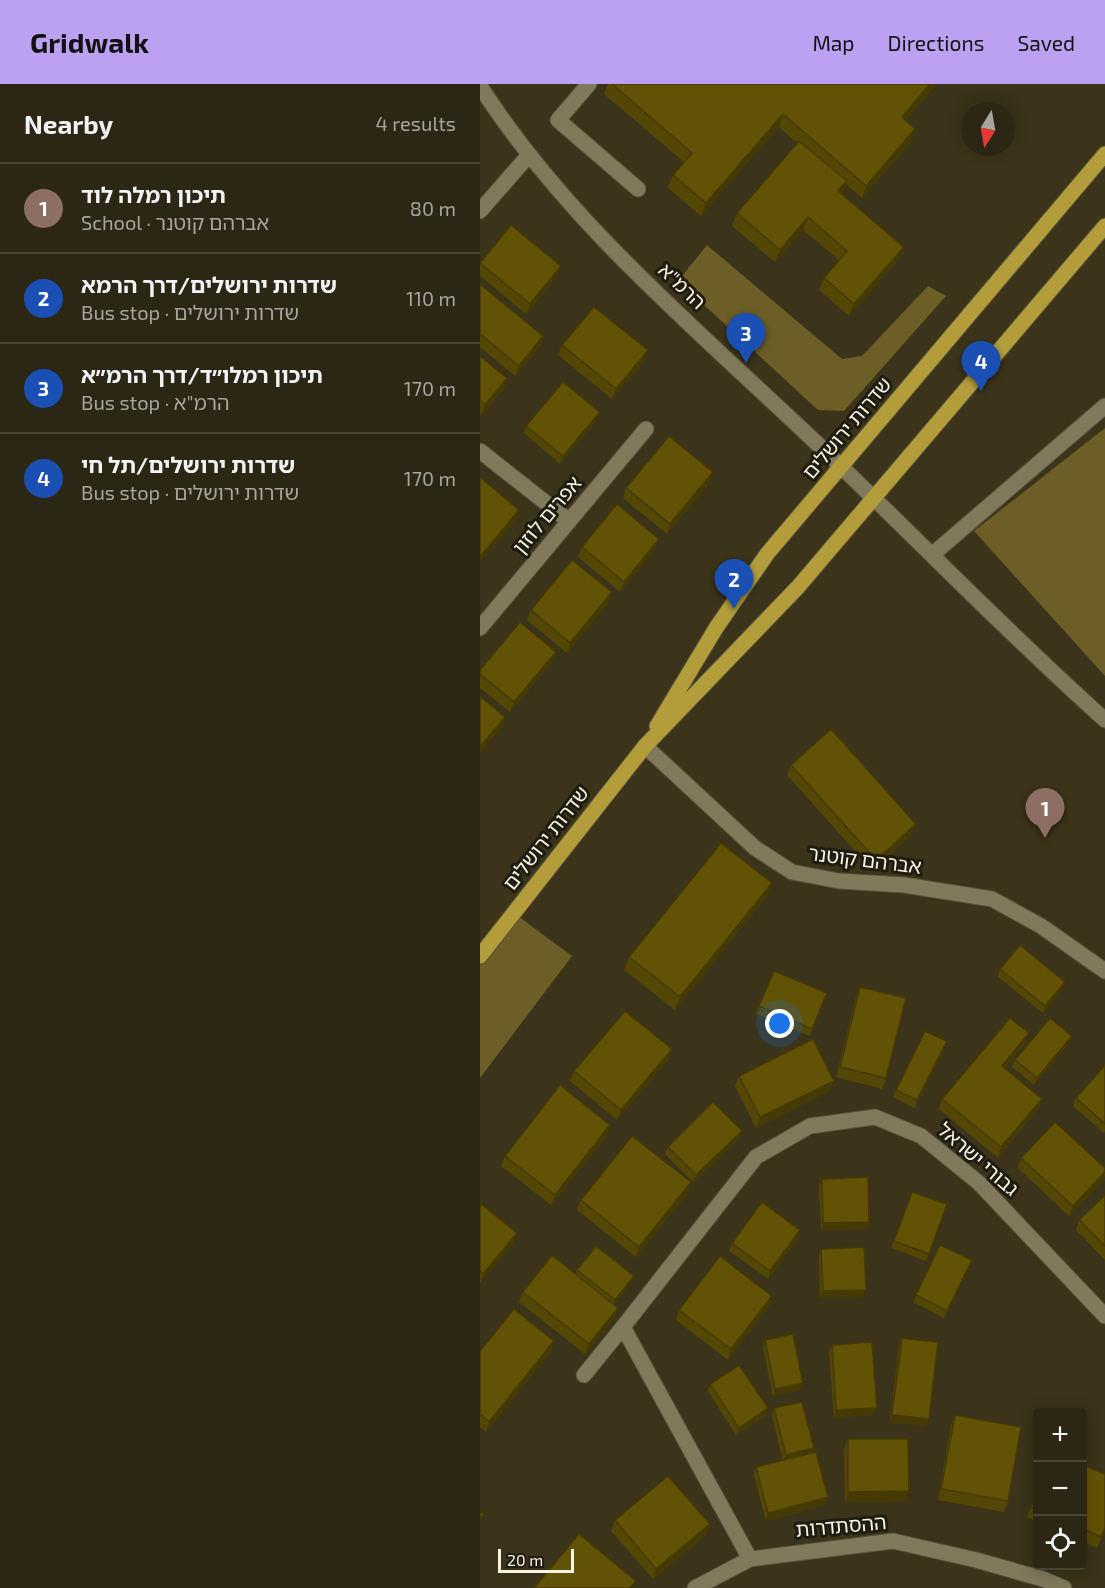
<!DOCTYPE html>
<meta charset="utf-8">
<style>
:root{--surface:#2c2714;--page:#342f1d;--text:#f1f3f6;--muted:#a6a5a0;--line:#484434;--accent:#bca0f2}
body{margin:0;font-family:"Exo 2","Noto Sans Hebrew",sans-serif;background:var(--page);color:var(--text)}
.controls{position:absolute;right:18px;bottom:18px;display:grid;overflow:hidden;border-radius:6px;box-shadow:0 3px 15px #0003}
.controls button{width:54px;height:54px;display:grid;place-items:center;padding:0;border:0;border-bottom:2px solid var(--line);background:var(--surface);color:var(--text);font:30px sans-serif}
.compass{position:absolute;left:481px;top:18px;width:54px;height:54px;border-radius:50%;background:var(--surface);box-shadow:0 3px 15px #0003;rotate:191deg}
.scale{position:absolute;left:18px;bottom:15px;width:76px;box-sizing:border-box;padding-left:6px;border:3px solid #f8f4e4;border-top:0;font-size:16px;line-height:21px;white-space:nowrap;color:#f8f4e4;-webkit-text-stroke:4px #1f1c11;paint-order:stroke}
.you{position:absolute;left:300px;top:940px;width:21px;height:21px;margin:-15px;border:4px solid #fff;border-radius:50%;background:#1a73e8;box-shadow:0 0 0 9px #1a73e833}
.badge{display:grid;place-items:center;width:39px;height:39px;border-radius:50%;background:var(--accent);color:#fff;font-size:20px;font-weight:700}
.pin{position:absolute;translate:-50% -50px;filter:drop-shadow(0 2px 3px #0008)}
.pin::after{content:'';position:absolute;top:32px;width:21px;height:18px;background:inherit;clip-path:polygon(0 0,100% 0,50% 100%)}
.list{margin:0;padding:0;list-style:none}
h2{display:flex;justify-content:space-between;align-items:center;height:78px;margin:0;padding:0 24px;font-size:26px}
h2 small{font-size:20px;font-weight:400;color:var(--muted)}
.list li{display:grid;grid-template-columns:39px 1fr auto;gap:18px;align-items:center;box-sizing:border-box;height:90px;padding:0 24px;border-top:2px solid var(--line)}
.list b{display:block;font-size:22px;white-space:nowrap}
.list p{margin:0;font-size:20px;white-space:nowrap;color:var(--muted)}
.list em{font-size:20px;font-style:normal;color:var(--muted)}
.icon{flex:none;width:33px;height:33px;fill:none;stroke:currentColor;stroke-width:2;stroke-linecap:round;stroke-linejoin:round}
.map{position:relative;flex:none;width:625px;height:1504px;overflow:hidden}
header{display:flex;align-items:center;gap:36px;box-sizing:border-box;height:84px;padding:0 30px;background:var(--accent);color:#111}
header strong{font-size:28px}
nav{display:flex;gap:33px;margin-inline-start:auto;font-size:21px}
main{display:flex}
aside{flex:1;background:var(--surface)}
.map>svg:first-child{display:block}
</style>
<header>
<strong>Gridwalk</strong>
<nav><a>Map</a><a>Directions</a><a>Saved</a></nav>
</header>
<main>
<aside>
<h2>Nearby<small>4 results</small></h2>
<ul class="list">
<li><span class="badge" style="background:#8d6e63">1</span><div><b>תיכון רמלה לוד</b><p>School · אברהם קוטנר</p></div><em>80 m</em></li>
<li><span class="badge" style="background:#1a4fb4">2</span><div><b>שדרות ירושלים/דרך הרמא</b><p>Bus stop · שדרות ירושלים</p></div><em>110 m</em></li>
<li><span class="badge" style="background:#1a4fb4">3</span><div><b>תיכון רמלו״ד/דרך הרמ״א</b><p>Bus stop · הרמ&quot;א</p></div><em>170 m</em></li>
<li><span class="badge" style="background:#1a4fb4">4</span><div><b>שדרות ירושלים/תל חי</b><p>Bus stop · שדרות ירושלים</p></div><em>170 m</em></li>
</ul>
</aside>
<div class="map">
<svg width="625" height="1504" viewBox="0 0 625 1504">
<rect width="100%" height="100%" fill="#3b341a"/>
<!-- green -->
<g fill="#6c5e26">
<path d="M227,161L362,275L382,272L448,202L466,212L364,327L338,326L198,197Z"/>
<path d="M625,344V592L494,447Z"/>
<path d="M34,829L92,872L0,994V874Z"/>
</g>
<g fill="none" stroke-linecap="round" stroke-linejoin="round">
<!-- minor casing -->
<g stroke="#555038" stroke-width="17">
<g id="minor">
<path d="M109,0L78,36L158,105"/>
<path d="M0,2C86,136 213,242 328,351C428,445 523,545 625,636"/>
<path d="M0,127L49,71"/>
<path d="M0,367L89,437"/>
<path d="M453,470L625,322"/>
<path d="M0,544L166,345"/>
<path d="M165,662L275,764L312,788L359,797L424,801L512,815L561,842L625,887"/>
<path d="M104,1291L143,1243"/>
<path d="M270,1475L143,1243L276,1073L330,1042L395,1033L441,1052L499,1099L625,1232"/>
<path d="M215,1504L270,1475L413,1457L496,1476L563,1495L584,1504"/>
</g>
</g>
<!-- major casing -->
<g stroke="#555038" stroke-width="17">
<g id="major">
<path d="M177,642L236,544L287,470L625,70"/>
<path d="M0,872L165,662L318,503L625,142"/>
</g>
</g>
<!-- minor -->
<use href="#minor" stroke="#80795c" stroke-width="15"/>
<!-- major -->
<use href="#major" stroke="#b39d3b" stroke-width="15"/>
</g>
<!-- wall -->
<g fill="#544705">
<path d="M128,0H457L425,36L431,58L382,114L366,100L362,110L419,175L369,232L339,206L344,194L359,176L323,146L295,178L252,142L257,129L317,59L299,43L221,132L188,104L193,91L204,78L124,10Z"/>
<path d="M31,141L77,192L46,230L0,192V179Z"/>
<path d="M0,200L63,252L60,262L35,292L0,263Z"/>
<path d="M82,261L164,277L132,315L78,271Z"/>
<path d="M0,272L27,294L24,305L1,331L0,330Z"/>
<path d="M117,335L80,380L44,349L46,342Z"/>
<path d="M229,399L187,450L143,414L146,404Z"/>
<path d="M102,463L175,465L140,508L98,473Z"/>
<path d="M132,508L128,519L87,569L47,536L51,526Z"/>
<path d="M72,578L30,628L0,604V586Z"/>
<path d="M311,681L436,740L432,750L392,786L307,691Z"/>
<path d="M292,799L287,812L195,926L144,886L149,873Z"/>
<path d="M520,885L582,906L563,929L518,893Z"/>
<path d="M380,903L406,994L402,1005L356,993L376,913Z"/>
<path d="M347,909L330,952L276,930L279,922Z"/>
<path d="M549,949L545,959L525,984L558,1025L518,1074L459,1025L462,1015Z"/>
<path d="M592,952L589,959L554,1001L532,983L535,976Z"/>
<path d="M192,965L188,976L137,1036L90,997L94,987Z"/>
<path d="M464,965L435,1024L413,1013L416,1006Z"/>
<path d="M625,981V1047L624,1049L593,1022L596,1014Z"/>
<path d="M259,992L350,1007L276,1044L255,1002Z"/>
<path d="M127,1052L71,1121L21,1082L25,1072Z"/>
<path d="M259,1054L213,1098L185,1070L188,1063Z"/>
<path d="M541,1074L625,1084V1091L623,1096L589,1132L538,1084Z"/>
<path d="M342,1095L389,1138L386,1145L341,1146L339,1102Z"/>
<path d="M432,1108L467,1120L446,1177L411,1164Z"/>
<path d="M208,1109L156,1173L97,1126L101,1116Z"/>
<path d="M625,1111V1176L596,1146L599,1136Z"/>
<path d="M0,1119L37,1149L33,1159L0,1199Z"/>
<path d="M318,1154L288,1195L249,1167L252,1159Z"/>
<path d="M341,1165L383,1213L340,1214L339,1172Z"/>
<path d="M489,1184L464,1234L433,1218L436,1211Z"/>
<path d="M97,1186L151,1199L134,1221L138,1224L134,1234L105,1270L39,1218L43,1208L95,1190Z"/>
<path d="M292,1212L289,1222L248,1276L196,1236L199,1226Z"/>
<path d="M422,1254L446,1342L410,1338L419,1261Z"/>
<path d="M285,1256L320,1306L293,1312L283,1263Z"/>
<path d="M74,1257L71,1267L6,1348L0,1343V1267Z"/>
<path d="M352,1261L394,1331L354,1334L349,1268Z"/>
<path d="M230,1300L288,1324L285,1332L256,1351L228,1307Z"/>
<path d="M294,1324L334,1364L332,1369L348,1413L345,1421L286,1437L274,1391L276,1383L303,1376L292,1332Z"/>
<path d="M475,1331L528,1417L524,1428L458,1416L471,1341Z"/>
<path d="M368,1355L425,1417L365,1418L364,1366Z"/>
<path d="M603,1381L625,1390V1446L617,1464L603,1457Z"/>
<path d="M558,1407V1438L547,1433Z"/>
<path d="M135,1436L230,1440L226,1451L173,1495L131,1447Z"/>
</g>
<!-- shaded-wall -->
<g fill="#453904">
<path d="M450,0H457L417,46L422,33Z"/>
<path d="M303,30L299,43L221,132L226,119Z"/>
<path d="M435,45L431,58L382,114L386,102Z"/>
<path d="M367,97L362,110L358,107Z"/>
<path d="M328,133L323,146L295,178L300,166Z"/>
<path d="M424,163L419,175L369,232L374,220Z"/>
<path d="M81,182L77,192L46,230L50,220Z"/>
<path d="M63,252L60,262L35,292L39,282Z"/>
<path d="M168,266L164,277L132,315L136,305Z"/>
<path d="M27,294L24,305L1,331L5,321Z"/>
<path d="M120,328L117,335L80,380L83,372Z"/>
<path d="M233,388L229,399L187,450L190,440Z"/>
<path d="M39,426L36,436L0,478V473Z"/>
<path d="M179,455L175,465L140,508L144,498Z"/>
<path d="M132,508L128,519L87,569L90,559Z"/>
<path d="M76,568L72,578L30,628L34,618Z"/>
<path d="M25,633L22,643L0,669V663Z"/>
<path d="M436,740L432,750L392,786L396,776Z"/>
<path d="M292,799L287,812L195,926L200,913Z"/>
<path d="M585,898L582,906L563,929L565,922Z"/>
<path d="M549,949L545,959L518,992L522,982Z"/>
<path d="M592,952L589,959L554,1001L557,994Z"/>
<path d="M467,957L464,965L435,1024L437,1016Z"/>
<path d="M192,965L188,976L137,1036L141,1026Z"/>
<path d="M354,997L350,1007L276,1044L280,1033Z"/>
<path d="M562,1015L558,1025L518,1074L521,1063Z"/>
<path d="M130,1041L127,1052L71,1121L75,1111Z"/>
<path d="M262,1047L259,1054L213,1098L216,1091Z"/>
<path d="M625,1088L623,1096L589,1132L593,1122Z"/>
<path d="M211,1098L208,1109L156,1173L159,1163Z"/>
<path d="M389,1138L386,1145L341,1146L343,1139Z"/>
<path d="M320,1146L318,1154L288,1195L290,1187Z"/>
<path d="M37,1149L33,1159L0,1199L3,1190Z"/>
<path d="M492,1176L489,1184L464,1234L467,1227Z"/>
<path d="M154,1192L151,1199L132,1224L135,1216Z"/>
<path d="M386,1206L383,1213L340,1214L343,1207Z"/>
<path d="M292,1212L289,1222L248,1276L251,1265Z"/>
<path d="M138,1224L134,1234L105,1270L109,1260Z"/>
<path d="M74,1257L71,1267L6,1348L9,1338Z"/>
<path d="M323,1299L320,1306L293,1312L295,1305Z"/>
<path d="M288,1324L285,1332L256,1351L259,1344Z"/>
<path d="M397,1324L394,1331L354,1334L356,1326Z"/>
<path d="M412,1331L449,1335L446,1342L410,1338Z"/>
<path d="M334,1364L331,1371L303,1378L306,1371Z"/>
<path d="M429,1407L425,1417L365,1418L368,1408Z"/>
<path d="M348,1413L345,1421L286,1437L288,1429Z"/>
<path d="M230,1440L226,1451L173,1495L176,1485Z"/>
</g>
<!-- building -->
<g fill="#625206" stroke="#453904" stroke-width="1.5">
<path d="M132,0H450L422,33L435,45L386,102L303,30L226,119L193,91L212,69Z"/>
<path d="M319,57L367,97L358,107L424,163L374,220L344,194L367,167L328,133L300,166L257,129Z"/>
<path d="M31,141L81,182L50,220L0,179Z"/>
<path d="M0,200L63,252L39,282L0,250Z"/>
<path d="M114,223L168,266L136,305L82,261Z"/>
<path d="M0,272L27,294L5,321L0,317Z"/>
<path d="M83,298L120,328L83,372L46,342Z"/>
<path d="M189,352L233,388L190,440L146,404Z"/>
<path d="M0,393L39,426L0,473Z"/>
<path d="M137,420L179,455L144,498L102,463Z"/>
<path d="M92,476L132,508L90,559L51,526Z"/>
<path d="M40,538L76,568L34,618L0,590V586Z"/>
<path d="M0,612L25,633L0,663Z"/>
<path d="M351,645L436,740L396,776L311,681Z"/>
<path d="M241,759L292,799L200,913L149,873Z"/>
<path d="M540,861L585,898L565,922L520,885Z"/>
<path d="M294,887L347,909L332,945L279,922Z"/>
<path d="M380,903L426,914L406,994L360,983Z"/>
<path d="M145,927L192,965L141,1026L94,987Z"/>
<path d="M530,934L549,949L522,982L562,1015L521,1063L462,1015Z"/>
<path d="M570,934L592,952L557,994L535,976Z"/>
<path d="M445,947L467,957L437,1016L416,1006Z"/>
<path d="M333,955L354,997L280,1033L259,992Z"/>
<path d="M625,981V1040L596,1014Z"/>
<path d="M80,1001L130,1041L75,1111L25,1072Z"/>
<path d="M233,1018L262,1047L216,1091L188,1063Z"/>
<path d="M575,1038L625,1084V1088L593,1122L541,1074Z"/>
<path d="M152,1052L211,1098L159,1163L101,1116Z"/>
<path d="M388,1093L389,1138L343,1139L342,1095Z"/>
<path d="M432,1108L467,1120L449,1170L414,1157Z"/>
<path d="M625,1111V1162L599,1136Z"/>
<path d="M282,1118L320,1146L290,1187L252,1159Z"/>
<path d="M0,1119L37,1149L3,1190L0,1187Z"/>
<path d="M460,1161L492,1176L467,1227L436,1211Z"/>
<path d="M116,1162L154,1192L135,1216L97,1186Z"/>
<path d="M384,1163L386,1206L343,1207L341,1165Z"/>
<path d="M72,1171L138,1224L109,1260L43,1208Z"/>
<path d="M240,1172L292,1212L251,1265L199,1226Z"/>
<path d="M34,1225L74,1257L9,1338L0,1330V1267Z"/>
<path d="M313,1250L323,1299L295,1305L285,1256Z"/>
<path d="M422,1254L458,1258L449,1335L412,1331Z"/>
<path d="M392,1258L397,1324L356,1326L352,1261Z"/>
<path d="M259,1281L288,1324L259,1344L230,1300Z"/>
<path d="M322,1318L334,1364L306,1371L294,1324Z"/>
<path d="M475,1331L541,1343L528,1417L461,1405Z"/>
<path d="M368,1355H428L429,1407L368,1408Z"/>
<path d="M336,1368L348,1413L288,1429L276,1383Z"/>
<path d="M603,1381L625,1390V1444L621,1453L603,1445Z"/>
<path d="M188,1392L230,1440L176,1485L135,1436Z"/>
<path d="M558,1407V1426L551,1423Z"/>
<path d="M0,1427L4,1430L0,1435Z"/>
<path d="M99,1450L156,1497L150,1504H54Z"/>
</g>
<g text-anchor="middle" stroke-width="6" stroke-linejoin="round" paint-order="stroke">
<!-- street labels -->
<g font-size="20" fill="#f8f4e4" stroke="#1f1c11">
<text transform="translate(202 202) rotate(44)" y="7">הרמ"א</text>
<text transform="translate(367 344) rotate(-50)" y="7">שדרות ירושלים</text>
<text transform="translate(67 431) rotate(-50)" y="7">אפרים לוזון</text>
<text transform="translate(66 754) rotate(-52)" y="7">שדרות ירושלים</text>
<text transform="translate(385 776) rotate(7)" y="7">אברהם קוטנר</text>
<text transform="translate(498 1075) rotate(41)" y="7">גבורי ישראל</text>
<text transform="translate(361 1442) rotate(-5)" y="7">ההסתדרות</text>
</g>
</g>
</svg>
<div class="controls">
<button>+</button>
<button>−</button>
<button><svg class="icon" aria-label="locate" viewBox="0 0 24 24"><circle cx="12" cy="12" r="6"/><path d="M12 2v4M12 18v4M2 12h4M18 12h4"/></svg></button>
</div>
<svg class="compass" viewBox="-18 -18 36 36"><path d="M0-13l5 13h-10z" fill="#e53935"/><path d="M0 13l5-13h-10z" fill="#a6a5a0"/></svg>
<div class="scale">20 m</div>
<div class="you"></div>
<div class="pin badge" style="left:565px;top:754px;background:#8d6e63">1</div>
<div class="pin badge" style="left:254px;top:525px;background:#1a4fb4">2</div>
<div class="pin badge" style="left:266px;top:279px;background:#1a4fb4">3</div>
<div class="pin badge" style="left:501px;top:307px;background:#1a4fb4">4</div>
</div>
</main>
